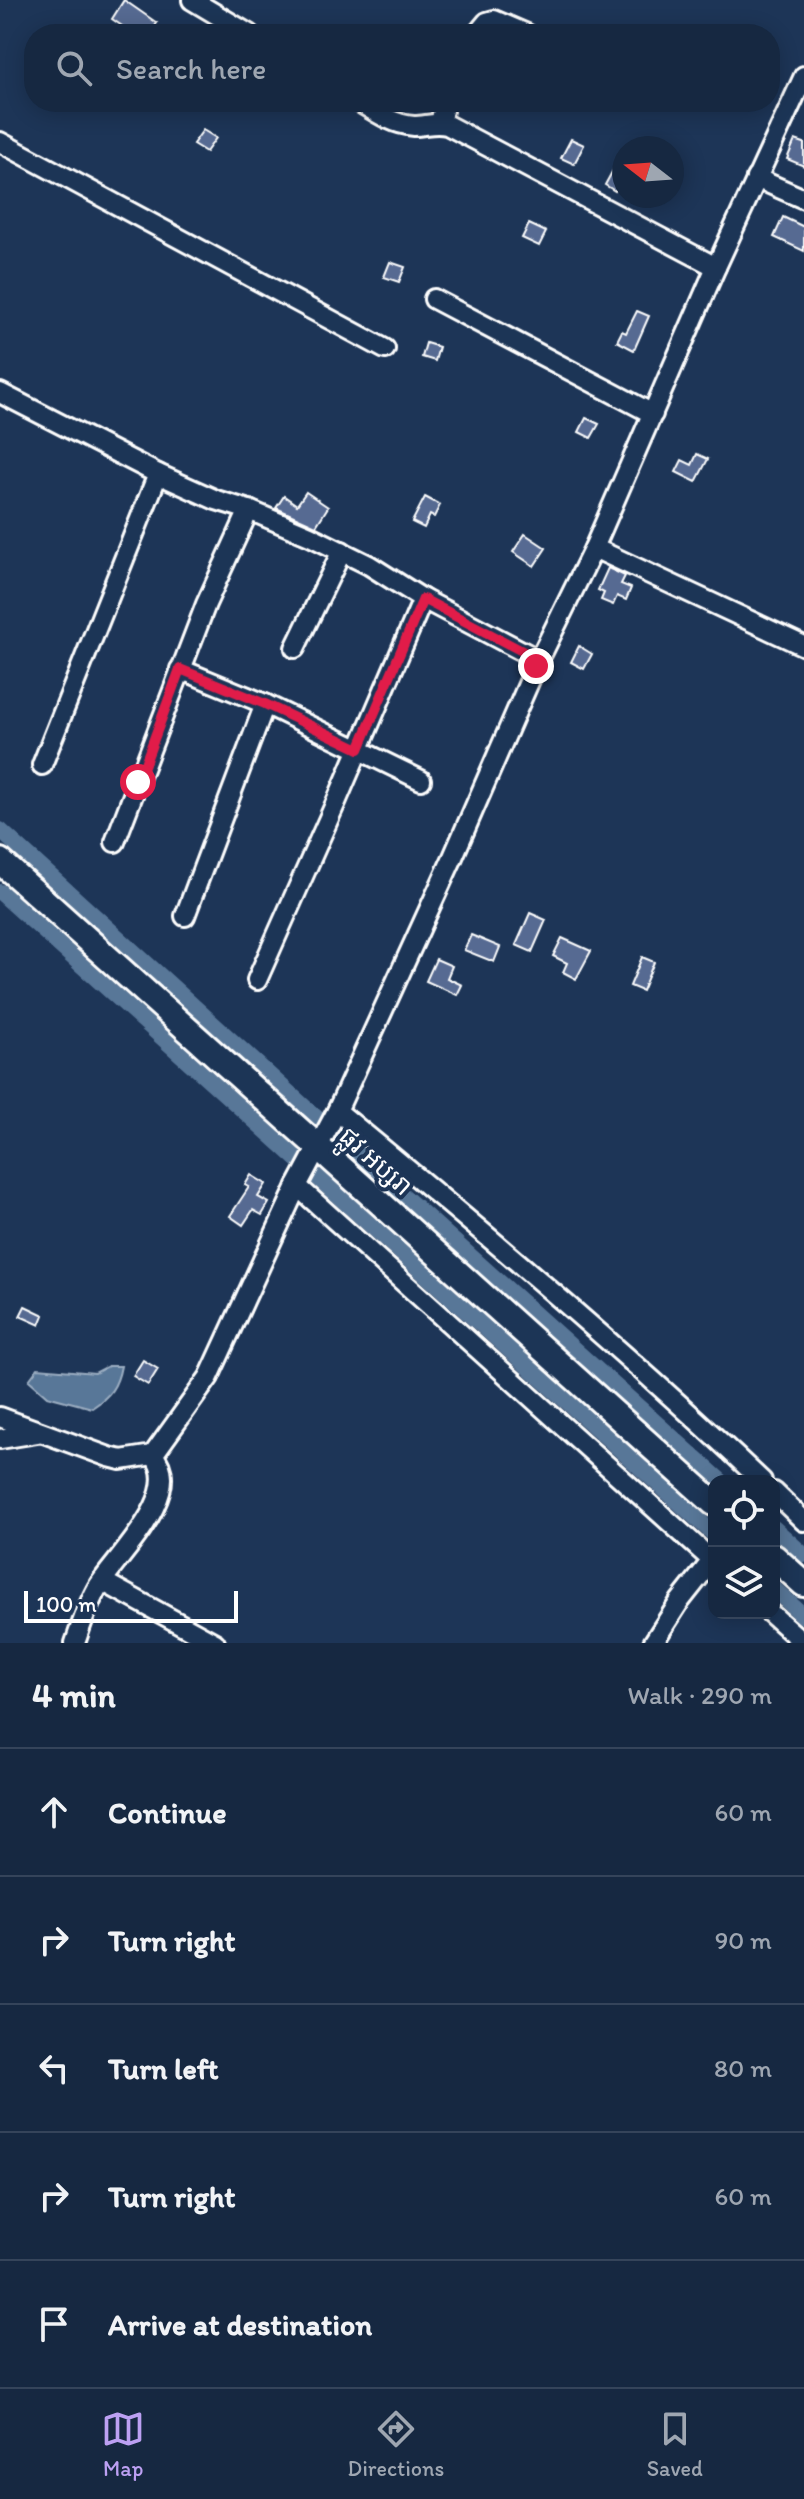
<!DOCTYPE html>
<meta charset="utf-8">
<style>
:root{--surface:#162841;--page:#1f3048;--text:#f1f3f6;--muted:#9ea6b1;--line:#35445a;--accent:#bca0f2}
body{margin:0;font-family:Itim,"Noto Sans Khmer",sans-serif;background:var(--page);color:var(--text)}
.controls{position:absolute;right:24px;bottom:24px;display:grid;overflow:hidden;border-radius:16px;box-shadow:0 4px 20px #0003}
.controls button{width:72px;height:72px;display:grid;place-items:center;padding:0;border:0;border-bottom:2px solid var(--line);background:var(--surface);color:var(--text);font:40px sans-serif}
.compass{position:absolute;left:612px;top:136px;width:72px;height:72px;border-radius:50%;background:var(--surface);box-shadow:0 4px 20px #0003;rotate:287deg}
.scale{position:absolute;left:24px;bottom:20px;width:214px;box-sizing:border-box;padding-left:8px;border:4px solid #fff;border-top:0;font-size:22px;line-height:28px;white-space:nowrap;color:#fff;-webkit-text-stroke:6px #1d3557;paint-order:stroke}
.stop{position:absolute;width:24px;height:24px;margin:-18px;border:6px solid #e11d48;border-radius:50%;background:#fff}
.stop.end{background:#e11d48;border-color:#fff;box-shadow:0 2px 8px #0008}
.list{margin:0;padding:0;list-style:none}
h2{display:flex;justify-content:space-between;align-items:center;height:104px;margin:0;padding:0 32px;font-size:34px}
h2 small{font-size:26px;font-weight:400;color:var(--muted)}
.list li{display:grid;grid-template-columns:52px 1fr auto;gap:24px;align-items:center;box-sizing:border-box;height:128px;padding:0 32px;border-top:2px solid var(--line)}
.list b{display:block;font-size:30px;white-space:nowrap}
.list em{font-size:26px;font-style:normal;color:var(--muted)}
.icon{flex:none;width:44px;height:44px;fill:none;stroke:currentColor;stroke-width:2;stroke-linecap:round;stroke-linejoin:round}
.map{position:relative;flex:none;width:804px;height:1643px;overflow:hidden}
.search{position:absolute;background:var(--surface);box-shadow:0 4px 20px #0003;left:24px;right:24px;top:24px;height:88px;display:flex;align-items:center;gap:20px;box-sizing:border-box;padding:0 28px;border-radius:32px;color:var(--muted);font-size:30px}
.sheet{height:744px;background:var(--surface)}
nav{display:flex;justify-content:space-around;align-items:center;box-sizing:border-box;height:112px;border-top:2px solid var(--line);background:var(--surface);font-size:22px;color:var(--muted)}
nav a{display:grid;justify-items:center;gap:4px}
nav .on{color:var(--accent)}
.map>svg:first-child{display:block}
</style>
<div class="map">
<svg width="804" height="1643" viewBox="0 0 804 1643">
<rect width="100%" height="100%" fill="#1d3557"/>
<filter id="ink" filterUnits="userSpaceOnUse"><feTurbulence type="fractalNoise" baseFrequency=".0125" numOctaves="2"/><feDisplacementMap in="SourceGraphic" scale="16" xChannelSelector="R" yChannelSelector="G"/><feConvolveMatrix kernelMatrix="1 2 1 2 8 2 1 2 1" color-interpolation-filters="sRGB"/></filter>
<g filter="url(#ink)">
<!-- water -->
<path fill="#597798" stroke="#9badc1" stroke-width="2" d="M108,1366H121C117,1387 110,1396 92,1408L47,1396L29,1380L38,1368L95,1373Z"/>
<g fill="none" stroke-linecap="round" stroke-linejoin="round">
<!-- canal -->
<g stroke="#597798" stroke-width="16">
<path d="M0,830L319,1120"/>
<path d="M0,892L298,1160"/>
<path d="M337,1136L721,1481"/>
<path d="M316,1176L714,1534"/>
<path d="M774,1528L804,1555"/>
<path d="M774,1589L804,1616"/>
</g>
</g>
<!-- building -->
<g fill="#576a92" stroke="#fff" stroke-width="2">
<path d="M124,0L157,23L150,34H121L125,28L112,19Z"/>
<path d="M203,130L216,138L206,152L193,144Z"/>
<path d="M571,139L584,145L574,164L561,158Z"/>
<path d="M795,140L804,143V166L787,159Z"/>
<path d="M624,150V174L615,191L605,185Z"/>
<path d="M783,217L804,227V251L774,237Z"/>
<path d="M529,224L546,232L539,246L522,238Z"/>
<path d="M390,262L405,267L399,282L384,277Z"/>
<path d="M637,311L649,316L634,350L617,341L622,331L626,333Z"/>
<path d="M426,343L439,347L435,361L422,357Z"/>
<path d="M586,418L599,424L591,438L579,432Z"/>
<path d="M697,454L708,459L696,482L676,472L682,460L692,465Z"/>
<path d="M306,492L328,507L316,526L276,508L284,496L297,505Z"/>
<path d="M425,497L440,505L434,517L430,515L424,528L412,522Z"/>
<path d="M525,534L546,548L534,566L513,552Z"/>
<path d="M608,568L625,576L621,584L631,588L626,600L617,596L613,605L601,600L604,593L598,590Z"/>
<path d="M579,646L592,654L584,669L571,662Z"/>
<path d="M530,913L546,920L532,952L516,945Z"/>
<path d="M471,935L500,947L494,962L464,950Z"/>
<path d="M562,938L591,951L576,979L563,972L567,963L553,956Z"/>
<path d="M642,957L654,962L642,991L630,986Z"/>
<path d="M436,959L452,966L447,978L462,985L457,995L426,981Z"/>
<path d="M251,1175L266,1184L258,1197L269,1203L262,1215L253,1210L243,1225L230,1216L249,1187L245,1185Z"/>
<path d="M25,1306L44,1315L40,1325L20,1316Z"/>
<path d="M143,1360L158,1369L148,1385L133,1376Z"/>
</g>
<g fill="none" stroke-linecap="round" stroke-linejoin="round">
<!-- street casing -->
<g stroke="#fff" stroke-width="24">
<g id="street">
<path d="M192,0L249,34"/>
<path d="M477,34L487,22L494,20L527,34"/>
<path d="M359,102C375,112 394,125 414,126C426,126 434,122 447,125L716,267"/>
<path d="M440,123L445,102"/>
<path d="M0,142L385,349"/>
<path d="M756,178L804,199"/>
<path d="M434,299L653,414"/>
<path d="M0,393L158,474L216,500L249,510L310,536L369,565L423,599L539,660"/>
<path d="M594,548L804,646"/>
<path d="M295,648L342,551"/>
<path d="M180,669L265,704L421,780"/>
<path d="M42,765L158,474"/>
<path d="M115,842L206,604L249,510"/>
<path d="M185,916L265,704"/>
<path d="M257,980L337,800L423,599"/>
<path d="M337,1111C482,1230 626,1352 762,1481"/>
<path d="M297,1186L714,1562"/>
<path d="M0,1417L109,1457L121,1460L153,1455L209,1377L297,1186L337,1111L453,857L536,666L594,548L716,267L804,76"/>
<path d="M0,1439L37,1433"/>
<path d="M774,1492L804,1521"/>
<path d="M102,1581L215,1643"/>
<path d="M770,1613L804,1643"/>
<path d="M75,1643C82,1623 88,1603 99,1585C119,1555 186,1491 153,1455"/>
<path d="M653,1643L680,1601L714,1558"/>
</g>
</g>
<!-- secondary casing -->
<g stroke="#fff" stroke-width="30">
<g id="secondary">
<path d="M0,861L714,1503"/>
<path d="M774,1557L804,1584"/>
</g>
</g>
<!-- street -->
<use href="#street" stroke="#1d3557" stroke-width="18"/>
<!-- secondary -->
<use href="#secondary" stroke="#1d3557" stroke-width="24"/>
</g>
</g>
<g fill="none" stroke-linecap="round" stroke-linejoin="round" filter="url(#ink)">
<!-- route -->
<path stroke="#e11d48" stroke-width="10" d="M138,782L180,669L265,704L359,749L423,599L539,660L536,666"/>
</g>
<g text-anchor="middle" stroke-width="8" stroke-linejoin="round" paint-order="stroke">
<!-- street labels -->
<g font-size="26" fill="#fff" stroke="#1d3557">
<text transform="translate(376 1161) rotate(42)" y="9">ផ្លូវ អប្សរា</text>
</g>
</g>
</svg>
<div class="controls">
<button><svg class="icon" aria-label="locate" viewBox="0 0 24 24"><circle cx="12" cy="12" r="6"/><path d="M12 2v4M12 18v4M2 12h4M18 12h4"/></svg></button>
<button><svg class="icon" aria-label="layers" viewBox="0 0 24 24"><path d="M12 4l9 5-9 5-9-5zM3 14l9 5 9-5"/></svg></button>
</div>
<svg class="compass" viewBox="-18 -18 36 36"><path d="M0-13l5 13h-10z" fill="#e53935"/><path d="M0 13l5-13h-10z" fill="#9ea6b1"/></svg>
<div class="scale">100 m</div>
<div class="stop" style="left:138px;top:782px"></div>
<div class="stop end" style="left:536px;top:666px"></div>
<div class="search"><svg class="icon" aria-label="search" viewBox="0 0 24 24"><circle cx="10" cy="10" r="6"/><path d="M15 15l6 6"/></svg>Search here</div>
</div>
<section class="sheet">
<h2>4 min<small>Walk · 290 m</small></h2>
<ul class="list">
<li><svg class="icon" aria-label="ahead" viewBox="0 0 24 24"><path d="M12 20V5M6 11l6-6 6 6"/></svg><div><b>Continue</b></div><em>60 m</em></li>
<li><svg class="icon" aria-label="right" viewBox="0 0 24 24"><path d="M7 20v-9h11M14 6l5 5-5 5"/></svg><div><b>Turn right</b></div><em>90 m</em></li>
<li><svg class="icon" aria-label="left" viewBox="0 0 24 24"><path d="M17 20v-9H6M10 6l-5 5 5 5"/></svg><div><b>Turn left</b></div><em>80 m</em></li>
<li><svg class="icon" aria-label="right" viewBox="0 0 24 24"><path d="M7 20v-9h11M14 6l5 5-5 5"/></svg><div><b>Turn right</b></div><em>60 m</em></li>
<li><svg class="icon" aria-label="arrive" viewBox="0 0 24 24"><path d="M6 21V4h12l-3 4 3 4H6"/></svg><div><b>Arrive at destination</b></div></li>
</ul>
</section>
<nav>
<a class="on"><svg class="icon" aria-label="map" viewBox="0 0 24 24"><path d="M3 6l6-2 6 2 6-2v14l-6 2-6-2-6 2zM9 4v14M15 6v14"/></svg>Map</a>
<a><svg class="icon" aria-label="directions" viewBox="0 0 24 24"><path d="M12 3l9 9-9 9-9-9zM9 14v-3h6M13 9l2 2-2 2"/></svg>Directions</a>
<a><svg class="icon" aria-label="saved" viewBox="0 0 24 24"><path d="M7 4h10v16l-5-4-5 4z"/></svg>Saved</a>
</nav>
